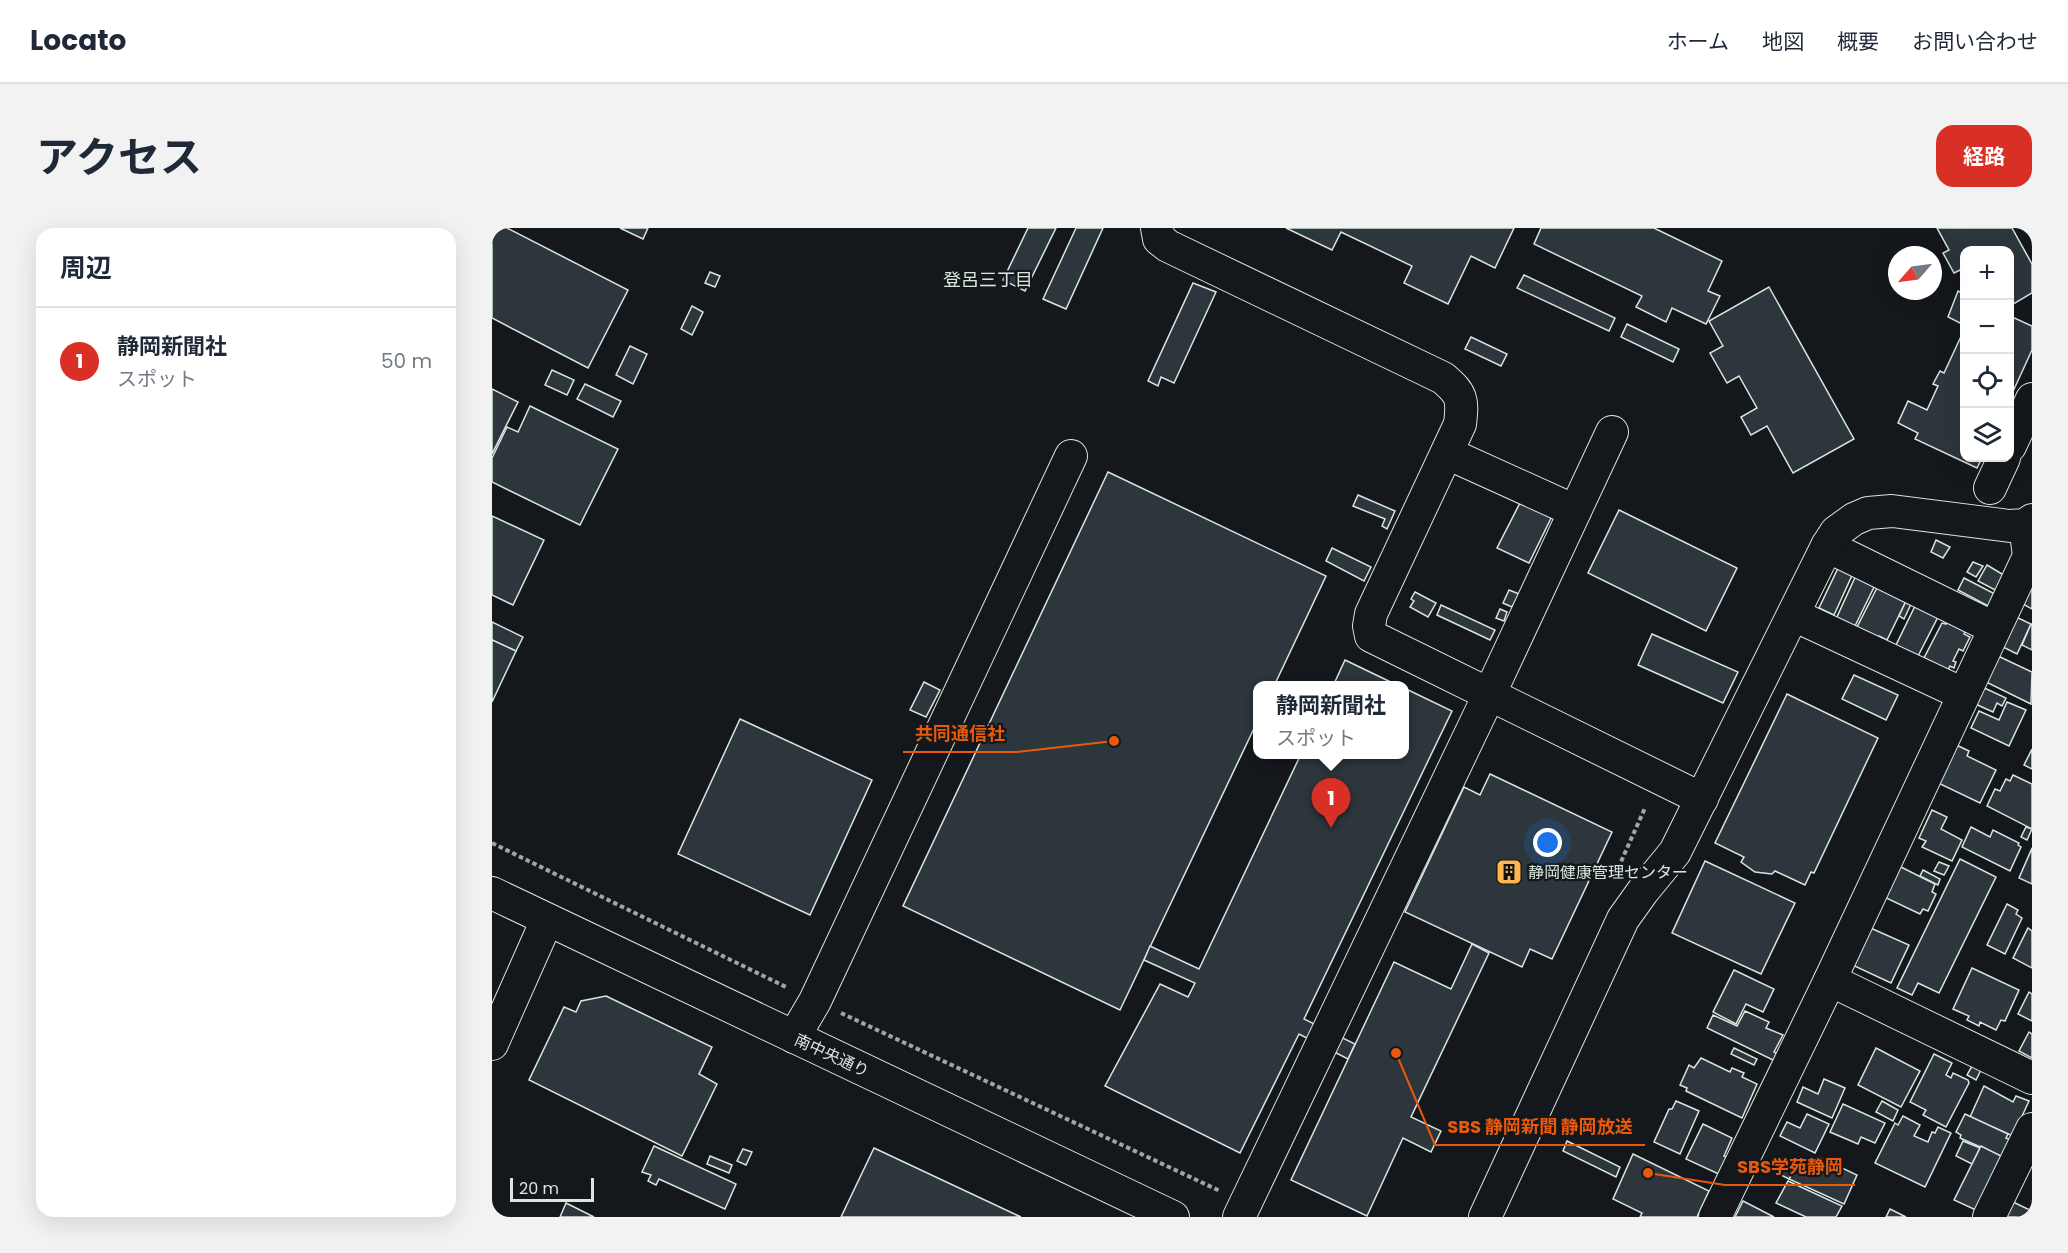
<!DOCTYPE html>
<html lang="ja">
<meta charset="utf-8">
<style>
:root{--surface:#fff;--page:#f2f2f3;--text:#1f2937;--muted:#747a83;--line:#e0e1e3;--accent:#d93025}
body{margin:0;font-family:Poppins,"Noto Sans JP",sans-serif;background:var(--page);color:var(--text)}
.controls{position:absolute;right:18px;top:18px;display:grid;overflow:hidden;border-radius:12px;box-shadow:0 6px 24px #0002}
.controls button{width:54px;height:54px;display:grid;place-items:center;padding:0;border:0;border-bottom:2px solid var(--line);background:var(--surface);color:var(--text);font:30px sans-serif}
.compass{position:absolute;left:1396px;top:18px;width:54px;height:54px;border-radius:50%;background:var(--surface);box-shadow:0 6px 24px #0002;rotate:242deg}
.scale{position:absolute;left:18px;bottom:15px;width:84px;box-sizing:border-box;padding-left:6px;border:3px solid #d8e6dc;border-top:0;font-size:16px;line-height:21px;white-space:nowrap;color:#d8e6dc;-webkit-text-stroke:4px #14181c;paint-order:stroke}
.you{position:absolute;left:1056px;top:615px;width:21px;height:21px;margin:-15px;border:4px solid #fff;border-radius:50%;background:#1a73e8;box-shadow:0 0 0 9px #1a73e833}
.badge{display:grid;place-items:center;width:39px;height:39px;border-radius:50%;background:var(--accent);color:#fff;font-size:20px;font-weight:700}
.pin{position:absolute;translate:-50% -50px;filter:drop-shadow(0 2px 3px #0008)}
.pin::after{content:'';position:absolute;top:32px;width:21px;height:18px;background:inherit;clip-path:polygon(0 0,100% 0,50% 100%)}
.popup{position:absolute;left:761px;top:453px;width:156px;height:78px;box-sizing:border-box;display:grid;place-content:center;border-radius:12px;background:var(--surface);filter:drop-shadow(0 2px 4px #0005);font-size:20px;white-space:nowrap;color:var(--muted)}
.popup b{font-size:22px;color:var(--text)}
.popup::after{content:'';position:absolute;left:50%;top:100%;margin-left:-12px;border:12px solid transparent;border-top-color:var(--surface)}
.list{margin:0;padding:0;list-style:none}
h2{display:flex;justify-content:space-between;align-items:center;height:78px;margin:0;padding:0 24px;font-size:26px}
h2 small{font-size:20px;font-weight:400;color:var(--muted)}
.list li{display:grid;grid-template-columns:39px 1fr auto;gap:18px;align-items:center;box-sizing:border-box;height:108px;padding:0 24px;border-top:2px solid var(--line)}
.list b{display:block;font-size:22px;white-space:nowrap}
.list p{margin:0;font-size:20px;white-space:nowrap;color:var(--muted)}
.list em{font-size:20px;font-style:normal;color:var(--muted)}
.icon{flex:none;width:33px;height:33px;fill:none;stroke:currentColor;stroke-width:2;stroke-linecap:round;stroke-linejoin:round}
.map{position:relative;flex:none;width:1540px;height:989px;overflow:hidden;border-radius:18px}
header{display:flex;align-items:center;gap:36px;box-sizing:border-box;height:84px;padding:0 30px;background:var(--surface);border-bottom:2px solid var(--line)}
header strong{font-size:28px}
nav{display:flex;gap:33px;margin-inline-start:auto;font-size:21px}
.intro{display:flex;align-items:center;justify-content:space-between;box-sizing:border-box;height:144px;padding:0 36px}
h1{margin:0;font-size:42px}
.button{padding:15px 27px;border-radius:18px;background:var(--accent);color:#fff;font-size:21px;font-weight:700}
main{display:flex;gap:36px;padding:0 36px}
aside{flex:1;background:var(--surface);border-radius:18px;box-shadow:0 6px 24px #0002}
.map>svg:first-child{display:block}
</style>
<header>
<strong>Locato</strong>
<nav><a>ホーム</a><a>地図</a><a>概要</a><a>お問い合わせ</a></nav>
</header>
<div class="intro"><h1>アクセス</h1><a class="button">経路</a></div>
<main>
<aside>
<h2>周辺<small></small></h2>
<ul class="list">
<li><span class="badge">1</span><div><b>静岡新聞社</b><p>スポット</p></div><em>50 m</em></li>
</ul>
</aside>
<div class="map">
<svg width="1540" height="989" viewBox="0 0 1540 989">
<rect width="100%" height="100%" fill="#14181c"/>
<!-- building -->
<g fill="#2c363c" stroke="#d8e6dc" stroke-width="1.5">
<path d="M0,0H15L136,62L96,140L0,90Z"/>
<path d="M128,0H156L151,11Z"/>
<path d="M536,0H564L533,63L511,52Z"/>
<path d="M584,0H611L574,81L551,71Z"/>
<path d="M794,0H1022L1003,40L979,28L956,76L912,55L920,38L849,4L840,22Z"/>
<path d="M1049,0H1162L1230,33L1216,63L1228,68L1214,96L1180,80L1174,94L1144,79L1150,68L1042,16Z"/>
<path d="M1445,0H1520L1540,36V65L1518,78V22H1472V50L1468,42L1462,45L1451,25L1457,22Z"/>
<path d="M218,44L228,48L223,59L213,55Z"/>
<path d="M1032,47L1123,90L1117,103L1025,60Z"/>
<path d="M701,55L724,64L682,155L669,149L666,158L656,153Z"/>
<path d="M1277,59L1362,211L1301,245L1275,198L1259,207L1249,189L1265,180L1247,148L1235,155L1218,125L1231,118L1217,93Z"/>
<path d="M1466,63L1472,66V97L1456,89Z"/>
<path d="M200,78L211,84L200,107L189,101Z"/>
<path d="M1518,88L1540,98V122L1518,170Z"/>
<path d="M1135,96L1187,121L1181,134L1129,109Z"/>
<path d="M1472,102V230H1490L1485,240L1423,211L1426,205L1406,195L1416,173L1435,182L1446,158L1441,156L1448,143L1452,145Z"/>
<path d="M979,109L1015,126L1009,138L973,121Z"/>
<path d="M138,118L155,126L141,156L124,147Z"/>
<path d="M60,142L82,152L75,167L53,157Z"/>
<path d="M93,156L129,173L121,189L85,171Z"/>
<path d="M0,161L26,174L0,226Z"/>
<path d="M38,178L126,221L88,297L0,254V230L15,199L26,204Z"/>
<path d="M616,244L834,348L782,458H766V492L628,782L411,678Z"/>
<path d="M866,267L903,283L895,301L890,298L893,291L861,278Z"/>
<path d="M1032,267L1063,282L1037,335L1005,320Z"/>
<path d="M1127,282L1245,340L1214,403L1096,345Z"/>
<path d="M0,288L52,312L21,377L0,367Z"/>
<path d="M1444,312L1458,319L1451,330L1439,324Z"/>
<path d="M840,320L879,339L872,353L834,333Z"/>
<path d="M1481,334L1491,338L1484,349L1475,344Z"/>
<path d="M1348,336L1362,343L1342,387L1327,380Z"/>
<path d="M1495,337L1515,349L1507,364L1486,353Z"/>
<path d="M1366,343L1385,353L1362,400L1344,391Z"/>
<path d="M1540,347V381L1527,374Z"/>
<path d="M1472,350L1505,367L1498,379L1466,362Z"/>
<path d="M1388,354L1415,371L1395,412L1387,408L1385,412L1364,401Z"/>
<path d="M1017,362L1027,366L1020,379L1011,375Z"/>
<path d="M923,364L944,375L936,389L918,379L922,373L919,371Z"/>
<path d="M1415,371L1420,374L1412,391L1407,388Z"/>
<path d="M1425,374L1448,385L1425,430L1403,419Z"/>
<path d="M949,377L1003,402L998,412L945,387Z"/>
<path d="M1008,381L1015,384L1012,393L1004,390Z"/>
<path d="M1520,387L1539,396L1525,426L1505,416Z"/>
<path d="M1455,393L1474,402L1472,406L1478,409L1471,423L1467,421L1461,433L1464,434L1462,440L1458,438L1456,442L1432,430L1450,395L1454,396Z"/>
<path d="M0,394L31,409L24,423L0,412Z"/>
<path d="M1539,396L1540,397V422L1530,417Z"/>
<path d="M1160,406L1246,444L1231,475L1146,437Z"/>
<path d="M0,412L24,423L0,474Z"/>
<path d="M1506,428L1540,444L1539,476L1494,454Z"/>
<path d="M853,432L907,458H841Z"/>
<path d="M1362,447L1406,467L1394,492L1350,471Z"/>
<path d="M432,454L448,462L434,489L418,482Z"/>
<path d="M1486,457L1514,470L1510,478L1505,475L1501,484L1479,474Z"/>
<path d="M912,460L960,483L812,791L863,816L856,831L807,806L748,925L613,858L668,756L696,769L703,755L652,732L658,718L707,741L809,526H912Z"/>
<path d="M1295,466L1386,510L1322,645L1319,644L1313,657L1283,643L1280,646L1263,644L1249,634L1252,629L1223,615Z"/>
<path d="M1515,474L1534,482L1517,518L1479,500L1487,483L1507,492Z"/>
<path d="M248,491L380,552L318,687L186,626Z"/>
<path d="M1460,515L1477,523L1475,528L1504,542L1488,575L1444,554Z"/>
<path d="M1540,521V541L1532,537Z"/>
<path d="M998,546L1120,604L1060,731L1038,721L1030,739L913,684L972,559L988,567Z"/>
<path d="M1521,547L1540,556V601L1495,578L1503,561L1508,563L1514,551L1518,553Z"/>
<path d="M1440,582L1455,589L1449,601L1470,612L1460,633L1430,619L1434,613L1427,610Z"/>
<path d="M1479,599L1498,609L1501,602L1527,615L1526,617L1529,619L1518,643L1470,619Z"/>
<path d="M1534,599L1540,601L1535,612L1529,609Z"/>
<path d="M1540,620V656L1527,650Z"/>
<path d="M1468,631L1504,649L1447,765L1426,755L1420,767L1405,760Z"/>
<path d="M1213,633L1303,675L1269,746L1180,705Z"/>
<path d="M1447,634L1457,638L1452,647L1442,643Z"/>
<path d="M1405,637L1443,656L1440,664L1444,666L1436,683L1431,681L1428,686L1390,668Z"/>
<path d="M1431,642L1448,651L1446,657L1428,648Z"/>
<path d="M1515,676L1526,682L1524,686L1530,690L1513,726L1495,717Z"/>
<path d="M1374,698L1417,717L1399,755L1356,735Z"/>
<path d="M1536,700L1540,703V740L1521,730Z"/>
<path d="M980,716L997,725L919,889L949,903L939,924L911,910L875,988L799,952L902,734L959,761Z"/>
<path d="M1480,740L1527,762L1513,793L1509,792L1504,802L1488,794L1487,798L1475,792L1477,788L1461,781Z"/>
<path d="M1242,742L1282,761L1271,784L1254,776L1244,796L1221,784Z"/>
<path d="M1537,764L1540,766V793L1526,786Z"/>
<path d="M114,768L220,819L207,846L225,856L190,928L37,852L72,779L84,784L89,773Z"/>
<path d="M1253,783L1277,794L1274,800L1291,807L1282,824L1286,826L1283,833L1215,800L1221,787L1245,798Z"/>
<path d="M1537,804L1540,806V830L1527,823Z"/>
<path d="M1242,820L1265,831L1262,837L1239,826Z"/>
<path d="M1384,820L1428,843L1409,879L1366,857Z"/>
<path d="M1442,826L1460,835L1454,847L1459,850L1461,845L1476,852L1477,855L1454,899L1431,887L1434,882L1418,874Z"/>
<path d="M1209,830L1238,844L1240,840L1252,845L1250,849L1265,856L1250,890L1194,863L1195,860L1188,857L1197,837L1202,840Z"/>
<path d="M1483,833L1491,838L1484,852L1475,847Z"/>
<path d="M1332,851L1353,860L1340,890L1305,874L1311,859L1326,866Z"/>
<path d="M1492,858L1521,874L1524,868L1537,873L1521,908L1478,889Z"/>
<path d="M1184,873L1207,883L1188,926L1162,914L1177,881H1180Z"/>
<path d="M1390,873L1406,882L1401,893L1384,884Z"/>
<path d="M1351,876L1393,895L1383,915L1369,909L1366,916L1338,904Z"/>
<path d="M1315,886L1337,896L1323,925L1288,908L1295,894L1308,900Z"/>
<path d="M1473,886L1516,906L1514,910L1519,912L1511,929L1468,910L1469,907L1464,904Z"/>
<path d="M1411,888L1428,897L1422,908L1436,914L1440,904L1443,905L1446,899L1459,905L1433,959L1383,935L1403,895L1406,897Z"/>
<path d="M1211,896L1240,910L1232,928L1239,931L1231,948L1194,931Z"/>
<path d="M1075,913L1128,939L1124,949L1071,923Z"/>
<path d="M1471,913L1488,920L1480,936L1464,928Z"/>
<path d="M162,918L244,956L233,981L167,951L164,957L156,953L159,947L150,944Z"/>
<path d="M1489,918L1511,929L1486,983L1462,972Z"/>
<path d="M382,920L529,989H349Z"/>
<path d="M251,921L260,924L254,937L245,933Z"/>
<path d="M1141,926L1217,963L1205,989H1148L1150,985L1121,971Z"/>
<path d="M218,928L240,937L237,945L215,936Z"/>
<path d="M1308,929L1323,936L1327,929L1365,947L1352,976L1297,951Z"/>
<path d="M1290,936L1302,942L1297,951L1285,945Z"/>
<path d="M1296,953L1350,978L1344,989H1314L1284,975Z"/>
<path d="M1251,973L1282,989H1243Z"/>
<path d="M1519,973L1540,983V989H1511Z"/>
<path d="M74,975L102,989H68Z"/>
<path d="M1398,981L1414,989H1394Z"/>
</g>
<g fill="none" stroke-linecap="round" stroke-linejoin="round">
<!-- minor casing -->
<g stroke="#d8e6dc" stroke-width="34">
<g id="minor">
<path d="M665,0L667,11L676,18L951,150C970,166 971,171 968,196L879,386L877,398L879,408L1210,571"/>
<path d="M1518,218L1540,171"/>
<path d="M955,225L1083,283"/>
<path d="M1498,260L1512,230"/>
<path d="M1335,318L1502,400"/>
<path d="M1302,387L1471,466"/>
<path d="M0,665L681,989"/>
<path d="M1338,752L1540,850"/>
<path d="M302,809L323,773L579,228"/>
<path d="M0,816L55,692"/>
<path d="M747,989L998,465L1120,204"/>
<path d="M993,989L1131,691L1151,663L1183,624L1335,318L1344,304L1362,291L1376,285L1400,283L1518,298L1533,297L1540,292"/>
<path d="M1223,989L1338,752L1537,328L1533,297"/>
<path d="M1497,989L1540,901"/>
</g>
</g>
<!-- path -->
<g stroke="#9da8a2" stroke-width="4" stroke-dasharray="4.5 3" stroke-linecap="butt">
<path d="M0,615L296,760"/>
<path d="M1123,647L1153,580"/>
<path d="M349,785L728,963"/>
</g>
<!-- minor -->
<use href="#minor" stroke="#14181c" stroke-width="32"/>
</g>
<!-- icons -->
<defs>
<g id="building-square" transform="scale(1.35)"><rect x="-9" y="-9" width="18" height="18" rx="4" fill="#ffb74d" stroke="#14181c"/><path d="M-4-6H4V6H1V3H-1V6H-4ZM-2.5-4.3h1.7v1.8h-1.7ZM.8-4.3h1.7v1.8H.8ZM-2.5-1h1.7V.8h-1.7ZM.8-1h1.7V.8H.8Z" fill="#111"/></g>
</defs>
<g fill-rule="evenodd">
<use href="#building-square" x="1017" y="644"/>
</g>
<g text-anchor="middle" stroke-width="4.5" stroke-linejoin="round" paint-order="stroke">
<!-- poi labels -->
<g font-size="16" fill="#d8e6dc" stroke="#14181c" text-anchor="start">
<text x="1036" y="650">静岡健康管理センター</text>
</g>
<!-- street labels -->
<g font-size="16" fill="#d8e6dc" stroke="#14181c">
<text transform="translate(340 827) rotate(25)" y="6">南中央通り</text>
</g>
<!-- neighbourhood labels -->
<g font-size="18" fill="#d8e6dc" stroke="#14181c">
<text x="496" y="58">登呂三丁目</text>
</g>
</g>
<!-- callouts -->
<path fill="none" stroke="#e8590c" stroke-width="2" d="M622 513L525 524H411M904 825L943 917H1153M1156 945L1233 957H1363"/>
<g fill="#e8590c" stroke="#14181c" stroke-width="2">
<circle cx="622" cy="513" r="6"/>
<circle cx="904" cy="825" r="6"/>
<circle cx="1156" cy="945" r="6"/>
</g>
<g font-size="18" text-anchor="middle" font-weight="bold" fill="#e8590c" stroke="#14181c" stroke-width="4.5" stroke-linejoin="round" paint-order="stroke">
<text x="468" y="512">共同通信社</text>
<text x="1048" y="905">SBS 静岡新聞 静岡放送</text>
<text x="1298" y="945">SBS学苑静岡</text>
</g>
</svg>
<div class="controls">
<button>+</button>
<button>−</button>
<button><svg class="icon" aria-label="locate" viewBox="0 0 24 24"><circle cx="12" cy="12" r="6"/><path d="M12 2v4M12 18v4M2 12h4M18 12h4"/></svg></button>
<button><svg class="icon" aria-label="layers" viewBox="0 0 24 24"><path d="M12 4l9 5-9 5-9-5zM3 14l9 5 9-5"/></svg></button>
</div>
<svg class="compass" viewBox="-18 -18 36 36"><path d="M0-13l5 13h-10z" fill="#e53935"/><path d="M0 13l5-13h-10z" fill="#747a83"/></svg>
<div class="scale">20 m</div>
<div class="you"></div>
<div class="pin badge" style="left:839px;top:600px">1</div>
<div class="popup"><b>静岡新聞社</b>スポット</div>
</div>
</main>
